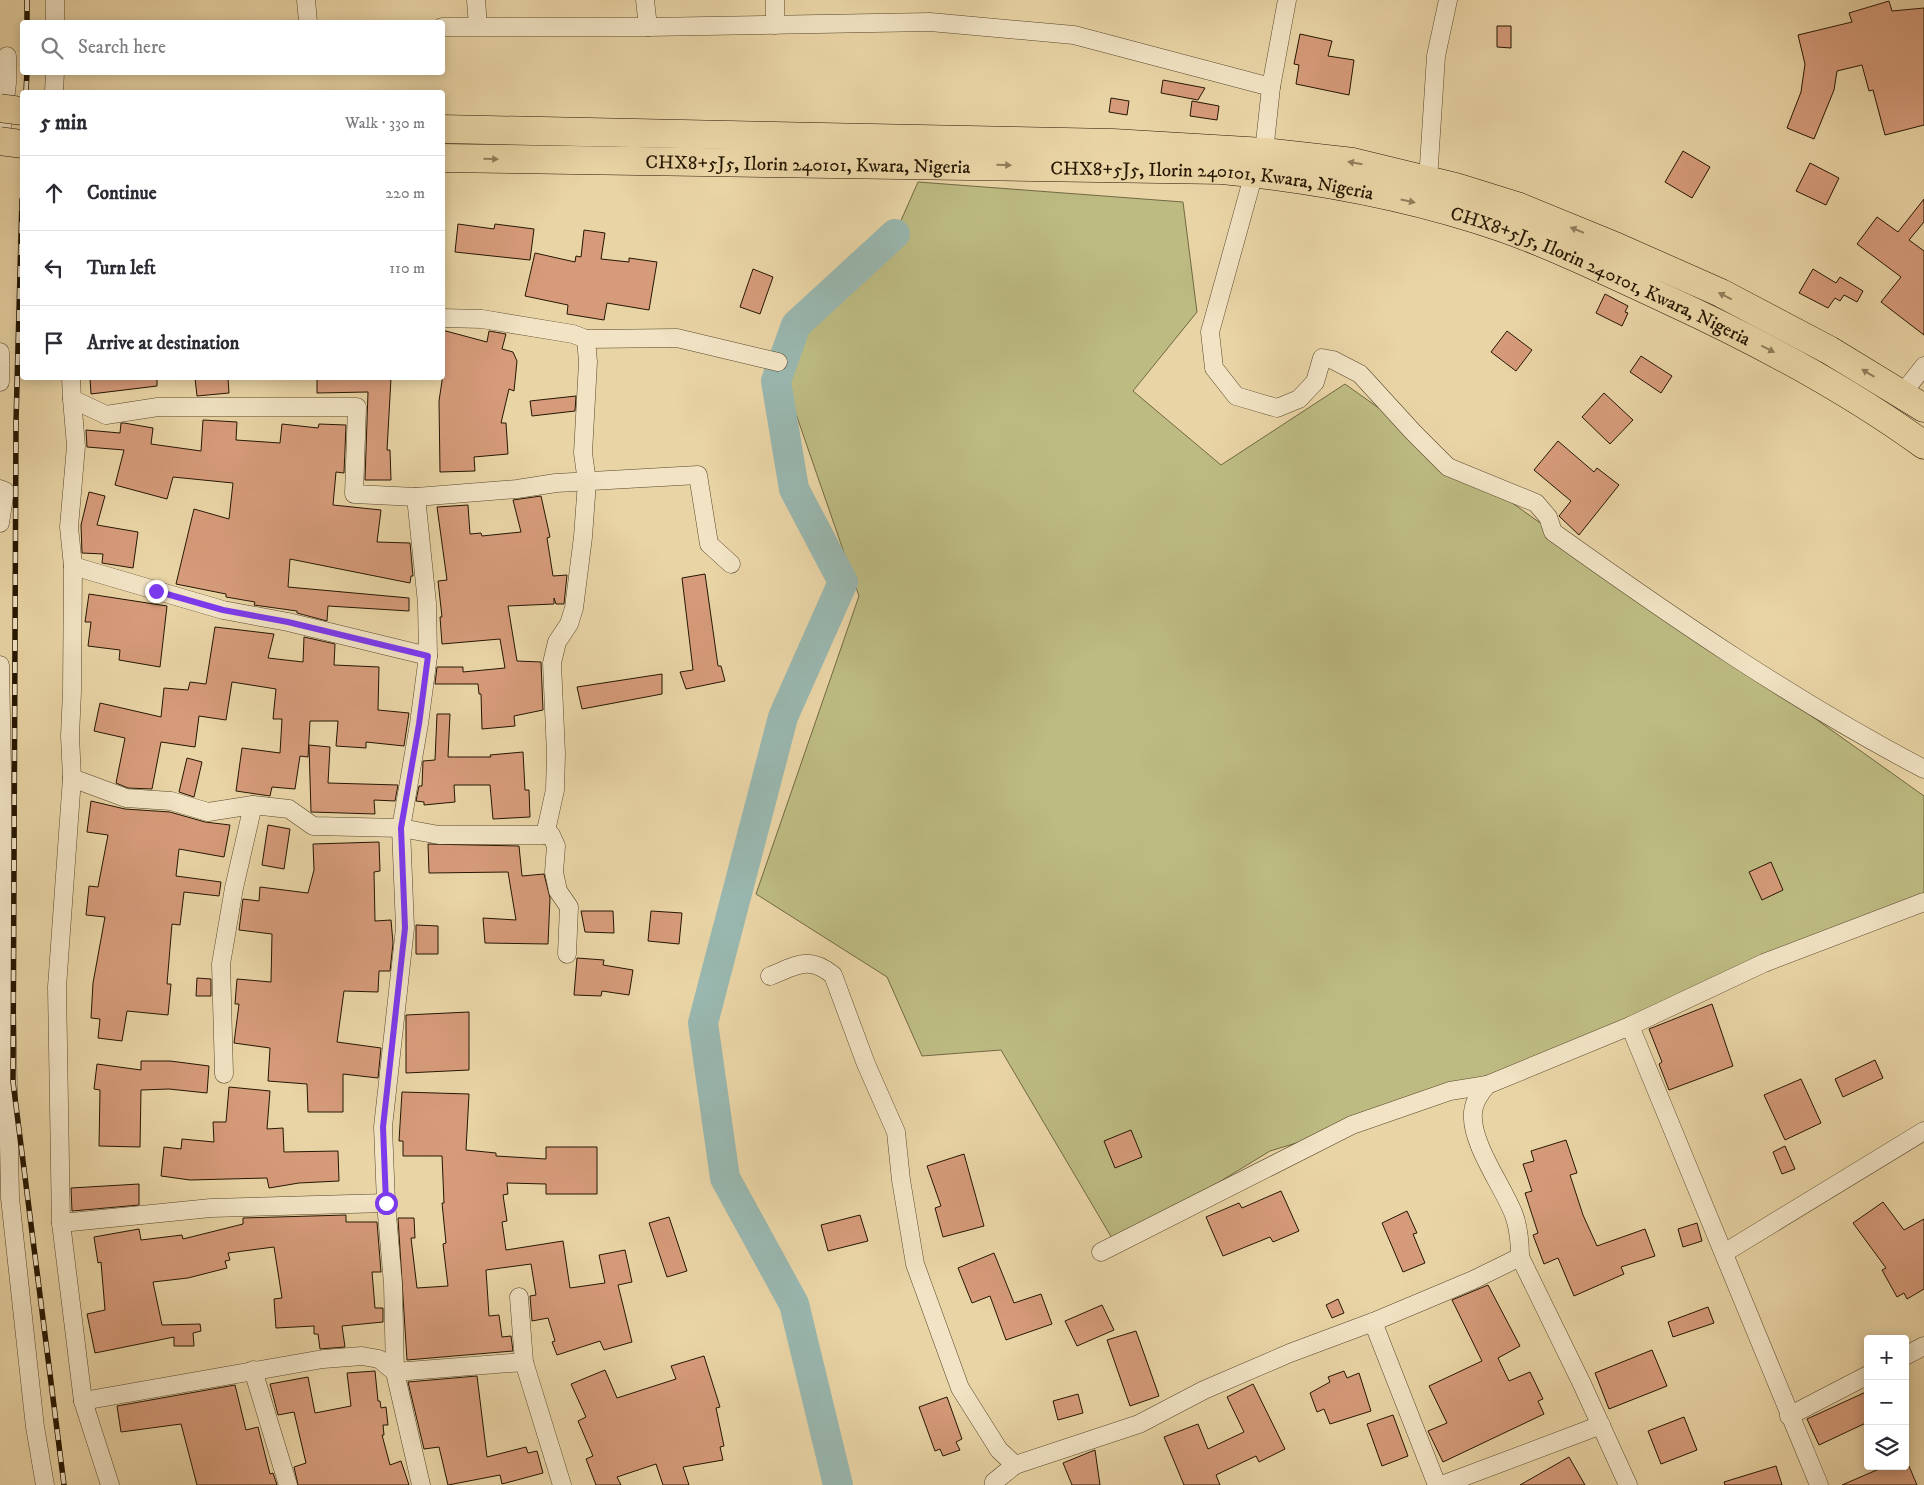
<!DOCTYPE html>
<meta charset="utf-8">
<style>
:root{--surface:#fff;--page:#f2f2f3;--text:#2b2b33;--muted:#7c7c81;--line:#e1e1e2}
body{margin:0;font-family:"IM FELL DW Pica",serif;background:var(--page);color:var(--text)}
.controls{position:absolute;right:15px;bottom:15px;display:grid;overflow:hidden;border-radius:5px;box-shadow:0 2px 12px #0003}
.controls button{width:45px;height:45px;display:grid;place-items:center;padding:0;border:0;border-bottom:1px solid var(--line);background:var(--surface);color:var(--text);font:25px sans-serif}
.stop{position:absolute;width:15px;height:15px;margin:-11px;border:4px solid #7c3aed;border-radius:50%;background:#fff}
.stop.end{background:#7c3aed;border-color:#fff;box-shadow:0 1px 5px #0008}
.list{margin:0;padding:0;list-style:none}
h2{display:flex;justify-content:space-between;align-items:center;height:65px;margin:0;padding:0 20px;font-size:21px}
h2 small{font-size:16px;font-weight:400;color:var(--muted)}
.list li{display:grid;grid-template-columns:32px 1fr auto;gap:15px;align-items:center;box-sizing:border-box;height:75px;padding:0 20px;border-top:1px solid var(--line)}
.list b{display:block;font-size:19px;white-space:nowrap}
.list em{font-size:16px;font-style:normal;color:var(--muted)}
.icon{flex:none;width:28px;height:28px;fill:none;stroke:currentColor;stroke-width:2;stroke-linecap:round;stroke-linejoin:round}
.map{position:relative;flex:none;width:1924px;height:1485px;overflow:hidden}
.search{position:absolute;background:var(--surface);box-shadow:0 2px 12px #0003;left:20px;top:20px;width:425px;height:55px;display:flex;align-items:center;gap:12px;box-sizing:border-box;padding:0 18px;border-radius:5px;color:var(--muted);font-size:19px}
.panel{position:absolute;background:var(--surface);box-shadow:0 2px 12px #0003;left:20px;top:90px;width:425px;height:290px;border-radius:5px}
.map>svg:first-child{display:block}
</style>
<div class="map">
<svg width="1924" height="1485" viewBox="0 0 1924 1485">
<rect width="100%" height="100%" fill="#e9d4a5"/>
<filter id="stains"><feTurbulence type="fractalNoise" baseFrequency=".004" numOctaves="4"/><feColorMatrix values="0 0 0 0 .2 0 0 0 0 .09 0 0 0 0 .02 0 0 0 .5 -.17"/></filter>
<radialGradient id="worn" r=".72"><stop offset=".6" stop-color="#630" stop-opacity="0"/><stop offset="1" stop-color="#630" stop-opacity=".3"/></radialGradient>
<!-- green -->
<path fill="#bdbb82" stroke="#716842" d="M918,182L1183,202L1197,312L1133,391L1221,465L1345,384L1924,796V894L1487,1085L1270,1151L1116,1245L1001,1050L922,1056L887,977L756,894L859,596L778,362L895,234Z"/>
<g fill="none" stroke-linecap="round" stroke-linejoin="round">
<!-- river -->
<path stroke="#99b7af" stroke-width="30" d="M838,1485L794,1304L725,1178L703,1023L783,717L843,582L794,489L776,381L796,325L895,234"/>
</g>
<!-- building -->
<g fill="#d69b7a" stroke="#251602">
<path d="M1889,1L1892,11L1924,8V125L1885,135L1873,90L1869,91L1862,65L1837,71L1834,90L1814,139L1787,128L1801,92L1805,64L1798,35L1852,22L1849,13Z"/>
<path d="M1497,26H1511V48L1497,47Z"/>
<path d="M1300,34L1332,41L1328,56L1354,60L1349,95L1296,84L1299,65L1294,64Z"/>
<path d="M1163,80L1205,88L1198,100L1161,93Z"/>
<path d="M1111,98L1129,101L1127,115L1109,112Z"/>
<path d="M1192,101L1219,106L1217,120L1190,116Z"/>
<path d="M1683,151L1710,167L1692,198L1665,182Z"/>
<path d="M1810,163L1839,178L1826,205L1796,191Z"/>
<path d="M1924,199V222L1909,240L1924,251V335L1881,302L1901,277L1857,244L1877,217L1898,232Z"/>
<path d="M458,224L494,229L495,224L534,229L530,260L455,252Z"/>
<path d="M584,230L605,233L601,259L629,262V258L657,262L649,310L607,303L604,320L567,314L568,305L525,296L535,253L575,262L576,256L581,257Z"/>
<path d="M753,269L773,277L760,314L740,307Z"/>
<path d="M1813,269L1836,283L1840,277L1863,291L1857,302L1844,295L1840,301L1835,298L1828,308L1799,293Z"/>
<path d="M1605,294L1628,306L1625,312L1628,313L1622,326L1596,313Z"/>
<path d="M442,330L487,342L489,331L506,334L502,349L513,352L517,361L514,391L509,389L501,423H506L508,454L474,457L475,471L440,472L439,401L442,381Z"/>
<path d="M1507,331L1532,350L1516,371L1491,352Z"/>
<path d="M1641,356L1672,376L1661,393L1630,372Z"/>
<path d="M90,378H157V386L91,394Z"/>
<path d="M195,378H228L229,393L197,396Z"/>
<path d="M317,378H391L387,450H390L391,480H365L368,392L317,393Z"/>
<path d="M1604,393L1633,420L1610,444L1582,417Z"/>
<path d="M576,396L575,411L532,416L530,401Z"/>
<path d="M203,420L237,422L236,440L280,443L282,424L318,428L319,424L346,425L344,473L336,472L333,505L381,510L377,542L410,543L413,576H411L410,583L290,559L288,587L409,598V611L328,606L327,621L297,613V611L254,605L255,602L226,597V594L176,584L194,509L229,519L233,483L173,477L167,499L115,485L124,450L87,447L86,430L120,433L121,423H124L153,428L151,444L201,451Z"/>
<path d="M1558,441L1594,472L1597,468L1619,485L1579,535L1559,516L1571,501L1534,470Z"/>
<path d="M89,492L105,496L97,525L138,532L133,568L102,563L103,554L82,553L81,525Z"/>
<path d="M541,496L550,537L547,538L553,576L567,575L564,604H556L554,598V604L508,606L517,661L541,662L543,710L514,716L515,726L482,729L481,694H479L478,684H435L437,667H463V672L505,668L500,639L442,644L440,617H442L438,581L447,580L437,507L468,505L470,534L481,533L482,536L521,532L513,500Z"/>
<path d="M705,574L718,666H721L725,681L686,689L680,672L693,670L682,578Z"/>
<path d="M89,594L167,606L160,667L119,660L120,650L88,646L91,622H85Z"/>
<path d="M215,627L274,634L268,658L303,662L304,637L335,644L334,665L379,667L378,710L409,713L404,746L366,742V748L336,746L338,721H310L308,757L300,756L295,789L272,787L270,796L236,791L242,748L280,753L282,719H273L276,689L232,682L226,720L199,716L195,747L161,742L152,789L128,788L116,783L125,738L94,731L100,703L161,717L164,688L188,690L190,682L206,684Z"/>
<path d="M662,674V694L582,709L577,687Z"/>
<path d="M437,714H450L448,757H491L490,755L523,752L525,790H529L530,817L493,819L490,785H454L455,802L424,805V802L416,801L419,786H422L423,761L435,760Z"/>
<path d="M309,745L330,747L328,783L398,785L395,801L374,800L375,814L311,812Z"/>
<path d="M187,758L202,762L194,797L179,792Z"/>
<path d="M91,801L125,809L170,812L205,822L230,825L224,857L179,849L176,876L221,882L219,896L184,892L180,925L172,924L167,984H171L168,1015L127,1011L122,1041L98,1038L100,1019L91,1018L93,983L105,917L86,915L89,886L98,887L108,835L87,832Z"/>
<path d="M268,825L290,829L284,869L262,865Z"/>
<path d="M379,842L380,871L374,872L375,921L391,920L393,943L390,971H379L378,992L344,991L337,1042L381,1048L378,1078L343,1074V1112H308L307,1084L268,1081L270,1048L234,1043L239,1004H235L237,979L271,982L272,934L239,930L243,899L259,901L260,887L308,893L314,870L313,844Z"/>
<path d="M428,844L519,846L522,876L544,874L550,898L548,944L485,943L483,918L516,920L508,872L429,873Z"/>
<path d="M1771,862L1783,890L1762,900L1749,872Z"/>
<path d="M581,911H613L614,933L585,932Z"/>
<path d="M651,911L682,913L679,944L648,941Z"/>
<path d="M416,925L438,926V954H416Z"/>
<path d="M577,958L604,960L603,965L633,970L629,995L602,991L601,996L574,995Z"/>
<path d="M197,978L211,979V996H196Z"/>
<path d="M1712,1004L1733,1066L1669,1090L1659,1064L1662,1062L1649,1029Z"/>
<path d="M469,1012V1070L406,1073V1015Z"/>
<path d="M1875,1060L1883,1078L1843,1097L1835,1079Z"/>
<path d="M141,1061H170L209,1066L207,1093L169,1089L141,1090L140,1147L99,1146L100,1090L94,1089L97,1064L141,1070Z"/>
<path d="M1801,1079L1821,1123L1785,1140L1764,1095Z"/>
<path d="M229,1087L270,1091L267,1129L283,1128L284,1152L338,1151L339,1181L299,1183L269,1188L267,1178L190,1180L161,1176L164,1147L181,1149L182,1139L214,1142L213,1122H226Z"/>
<path d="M402,1092L469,1094L466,1150L496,1153V1156L546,1159V1147H597V1194H546V1184L507,1183L508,1194L503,1195L507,1221L502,1222L506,1250L563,1241L570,1288L605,1283L599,1255L625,1250L632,1282L618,1285L632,1342L604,1350L600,1341L557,1355L552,1342L555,1341L548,1318L532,1321L530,1296L536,1295L531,1264L486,1270L489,1316L499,1315L502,1337L511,1336L513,1351L407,1360L398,1218H414L415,1238H411L417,1288L448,1286L443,1244L446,1243L442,1203H444L442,1156H403V1141H399Z"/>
<path d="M1131,1130L1142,1157L1115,1168L1104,1141Z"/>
<path d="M1566,1140L1577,1173L1570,1175L1583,1215L1597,1246L1645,1229L1655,1256L1621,1267L1624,1274L1574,1296L1558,1258L1544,1264L1533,1235L1538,1233L1525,1193L1532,1191L1523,1164L1534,1161L1531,1151Z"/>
<path d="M1785,1146L1795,1169L1782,1174L1773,1152Z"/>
<path d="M964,1154L984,1226L943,1237L935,1208L941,1206L927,1166Z"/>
<path d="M139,1184V1205L72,1211L71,1188Z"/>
<path d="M1281,1191L1299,1231L1273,1242L1270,1237L1223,1256L1206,1217L1239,1203L1242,1208Z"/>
<path d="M1883,1202L1904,1230L1924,1219V1289L1907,1299L1904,1293L1897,1297L1882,1270L1886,1268L1853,1223Z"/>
<path d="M1407,1211L1417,1233L1413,1234L1425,1263L1403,1272L1382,1223Z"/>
<path d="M346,1215V1222H377L381,1272H372L375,1308H383V1322L342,1326L345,1347L320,1349L318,1334H314V1326L276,1328L274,1299L282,1298L274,1247L228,1253L230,1260L225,1261L227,1268L188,1278L153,1282L162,1325L200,1324L201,1331L193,1333L194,1346H174V1337L95,1353L87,1314L105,1310L101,1262L98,1263L94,1237L139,1229L141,1240L182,1235L183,1239L243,1224V1218Z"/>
<path d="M860,1215L868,1241L828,1251L821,1225Z"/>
<path d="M669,1217L687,1271L667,1277L649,1223Z"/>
<path d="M1697,1223L1702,1241L1683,1247L1678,1229Z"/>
<path d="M994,1253L1014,1303L1041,1294L1052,1324L1006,1340L990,1296L972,1303L958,1268Z"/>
<path d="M1488,1285L1520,1346L1498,1358L1509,1381L1530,1372L1543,1399L1538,1401L1544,1414L1443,1462L1428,1431L1447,1423L1429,1386L1482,1361L1452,1300Z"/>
<path d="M1338,1299L1344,1313L1332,1318L1326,1305Z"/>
<path d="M1102,1305L1114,1330L1077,1346L1065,1321Z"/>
<path d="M1708,1307L1714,1323L1673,1337L1668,1322Z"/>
<path d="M1136,1331L1159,1396L1130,1406L1107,1340Z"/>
<path d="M1652,1350L1667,1386L1609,1409L1595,1373Z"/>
<path d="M704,1356L720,1407L716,1408L724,1446L720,1447L723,1460L683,1467L689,1485H663L656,1464L617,1477L621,1485H596L586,1459L593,1456L578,1421L586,1417L571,1384L605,1370L617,1398L676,1379L671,1366Z"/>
<path d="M375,1371L378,1401H380L381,1408L386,1407L388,1425H383L384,1435H382L390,1465L401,1461L409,1485H298L294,1467L306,1463L294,1412L278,1415L270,1384L308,1377L315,1413L351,1406L347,1373Z"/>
<path d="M1344,1371L1347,1378L1359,1373L1371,1411L1330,1424L1324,1409L1317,1412L1310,1393L1330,1382L1328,1377Z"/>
<path d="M477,1376L487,1457L526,1447L528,1453L537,1451L543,1473L502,1484L500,1475L448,1485L439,1447L424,1449L408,1382Z"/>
<path d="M1253,1384L1285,1449L1259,1462L1256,1456L1218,1474L1216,1475L1220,1485H1184L1164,1437L1198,1424L1208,1449L1244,1432L1227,1397Z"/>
<path d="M235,1385L246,1430L258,1427L270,1474L273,1473L277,1485H197L181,1424L121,1432L117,1406Z"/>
<path d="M1868,1391V1422L1819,1445L1807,1419Z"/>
<path d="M1078,1394L1083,1413L1058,1420L1053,1401Z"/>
<path d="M947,1397L962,1439L956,1442L960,1450L943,1456L940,1449L935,1451L919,1407Z"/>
<path d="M1393,1415L1408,1456L1382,1466L1367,1424Z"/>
<path d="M1684,1417L1697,1450L1661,1464L1648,1431Z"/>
<path d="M1095,1450L1100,1485H1072L1063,1463Z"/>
<path d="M1569,1457L1585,1485H1520Z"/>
<path d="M1776,1466L1782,1485H1725L1724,1482Z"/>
<path d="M1886,1466H1909L1917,1485H1842Z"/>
</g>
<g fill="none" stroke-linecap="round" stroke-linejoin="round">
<!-- street casing -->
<g stroke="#56462b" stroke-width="19">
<g id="street">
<path d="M55,0V22"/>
<path d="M306,0L308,22"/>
<path d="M476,0L478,26"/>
<path d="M645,0L648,27"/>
<path d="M775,0V25"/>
<path d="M442,27H648L930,22L1074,35L1271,87L1264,152"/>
<path d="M1271,87L1287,0"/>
<path d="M54,92L55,72"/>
<path d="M0,143L7,83V56"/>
<path d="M1254,173L1210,332L1214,368L1236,396L1277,408L1299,399L1315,382L1322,358L1333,360L1360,374L1413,432L1448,467L1536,503L1548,517L1553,532C1672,617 1794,701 1924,769"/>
<path d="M1428,180L1436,56L1448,0"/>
<path d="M442,318L482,319L573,334L586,339L588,362L583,453L587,482L583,537L574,608L569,624L557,642L552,663L556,754L555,790L545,835"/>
<path d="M586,339L677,338L778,362"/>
<path d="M0,352V382"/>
<path d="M71,378L72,399L106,415L158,407H357L354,494L416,497L517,489L556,483L698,475L709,544L731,564"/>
<path d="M1902,394L1924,366"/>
<path d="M72,399L76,446L69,527L73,566L72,691L70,736L72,778L126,798L171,801L208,812L253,805L289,809L313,826L401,828L439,835H551L556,846L554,872L558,891L569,907L567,954"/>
<path d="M0,489L5,491L0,523"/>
<path d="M416,497L427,603L428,656L419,724L401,828L405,928L383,1127L386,1203L393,1284L395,1372L421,1485"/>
<path d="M73,566L223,610L288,622L428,656"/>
<path d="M0,665L10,1198L35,1427L45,1485"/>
<path d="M72,778L57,987L61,1223L211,1208L386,1203"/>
<path d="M770,976C796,966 808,955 833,975L866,1064L896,1132L901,1180L915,1264L960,1388L999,1450L1015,1465"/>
<path d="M1630,1026L1819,1485"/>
<path d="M224,1074L221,964L234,888L253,805"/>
<path d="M61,1223L83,1401L110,1485"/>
<path d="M1101,1252L1352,1125L1450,1091L1487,1085"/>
<path d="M1724,1253L1924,1131"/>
<path d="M519,1297L524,1362L562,1485"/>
<path d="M1373,1322L1437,1485"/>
<path d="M1905,1356L1924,1346"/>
<path d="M253,1370L288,1485"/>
<path d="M83,1401L323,1359L362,1356L379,1359L395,1372L524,1362"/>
<path d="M1789,1416L1868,1375"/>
<path d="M994,1485V1482L1015,1465L1139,1424L1204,1390L1290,1353L1373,1322L1473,1280L1520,1257"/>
<path d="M1442,1485L1601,1425"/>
<path d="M1628,1485L1582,1384L1520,1257C1520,1242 1519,1229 1514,1215C1503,1186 1470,1143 1473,1112C1474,1101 1480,1093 1487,1085L1630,1026L1764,963L1924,902"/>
</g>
</g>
<!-- primary casing -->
<g stroke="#251602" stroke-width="29">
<g id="primary">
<path d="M442,129L1113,143L1264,152L1353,162L1456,187L1517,206L1617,247L1721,293L1829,350L1924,408"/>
<path id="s1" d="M442,158L1222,170C1316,179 1413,197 1503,228C1559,248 1614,275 1668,300C1757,341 1844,387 1924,445"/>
</g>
</g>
<!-- street -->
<use href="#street" stroke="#f1e3c4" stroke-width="18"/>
<!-- primary -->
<use href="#primary" stroke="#e9d4a5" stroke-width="28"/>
<!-- rail casing -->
<g stroke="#251602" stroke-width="5.5">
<g id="rail">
<path d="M27,0V22"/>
<path d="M26,92L27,72"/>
<path d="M22,200L16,422L13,1082L64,1485"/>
</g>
</g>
<!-- rail -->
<use href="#rail" stroke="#f1e3c4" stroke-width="4" stroke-dasharray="11" stroke-linecap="butt"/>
<!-- primary-bridge casing -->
<g stroke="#251602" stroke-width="29" stroke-linecap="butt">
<g id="primary-bridge">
<path d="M0,108L22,111"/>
<path d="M0,141L22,144"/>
</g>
</g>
<!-- primary-bridge -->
<use href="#primary-bridge" stroke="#e9d4a5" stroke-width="28"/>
</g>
<!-- one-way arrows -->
<defs><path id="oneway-solid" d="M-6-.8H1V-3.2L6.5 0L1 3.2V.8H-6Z" transform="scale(1.25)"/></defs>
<g fill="#917e5c">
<use href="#oneway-solid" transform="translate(491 159) rotate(1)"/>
<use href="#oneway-solid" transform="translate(1355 163) rotate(-170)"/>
<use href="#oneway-solid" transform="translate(1004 165) rotate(1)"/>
<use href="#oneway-solid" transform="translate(1408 201) rotate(12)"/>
<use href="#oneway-solid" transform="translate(1577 230) rotate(-158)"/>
<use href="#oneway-solid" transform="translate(1725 296) rotate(-153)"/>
<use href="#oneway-solid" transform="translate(1768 349) rotate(27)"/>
<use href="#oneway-solid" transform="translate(1868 373) rotate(-149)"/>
</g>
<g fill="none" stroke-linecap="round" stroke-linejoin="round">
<!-- route -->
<path stroke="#7c3aed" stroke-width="6" d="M156,591L223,610L288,622L428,656L419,724L401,828L405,928L383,1127L386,1203"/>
</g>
<g text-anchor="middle" stroke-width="5" stroke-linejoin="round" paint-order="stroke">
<!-- street labels -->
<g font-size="19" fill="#251602" stroke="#f1e3c4">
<text dy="7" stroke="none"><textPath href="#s1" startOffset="366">CHX8+5J5, Ilorin 240101, Kwara, Nigeria</textPath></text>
<text dy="7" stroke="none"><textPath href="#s1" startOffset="771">CHX8+5J5, Ilorin 240101, Kwara, Nigeria</textPath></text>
<text dy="7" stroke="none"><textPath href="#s1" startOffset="1176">CHX8+5J5, Ilorin 240101, Kwara, Nigeria</textPath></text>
</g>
</g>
<rect width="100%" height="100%" filter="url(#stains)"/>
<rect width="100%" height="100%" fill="url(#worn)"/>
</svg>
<div class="controls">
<button>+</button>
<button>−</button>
<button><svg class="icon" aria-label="layers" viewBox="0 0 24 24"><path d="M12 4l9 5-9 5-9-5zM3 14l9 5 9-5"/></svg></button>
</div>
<div class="stop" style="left:386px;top:1203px"></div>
<div class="stop end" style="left:156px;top:591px"></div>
<div class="search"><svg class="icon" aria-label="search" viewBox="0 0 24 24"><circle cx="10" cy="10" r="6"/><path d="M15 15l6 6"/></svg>Search here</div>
<section class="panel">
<h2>5 min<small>Walk · 330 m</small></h2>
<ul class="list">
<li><svg class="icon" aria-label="ahead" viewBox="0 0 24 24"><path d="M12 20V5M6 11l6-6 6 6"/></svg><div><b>Continue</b></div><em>220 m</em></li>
<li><svg class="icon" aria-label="left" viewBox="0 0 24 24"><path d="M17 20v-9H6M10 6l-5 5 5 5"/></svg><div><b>Turn left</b></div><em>110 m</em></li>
<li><svg class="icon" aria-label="arrive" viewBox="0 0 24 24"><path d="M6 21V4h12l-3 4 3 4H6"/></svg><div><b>Arrive at destination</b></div></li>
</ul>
</section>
</div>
